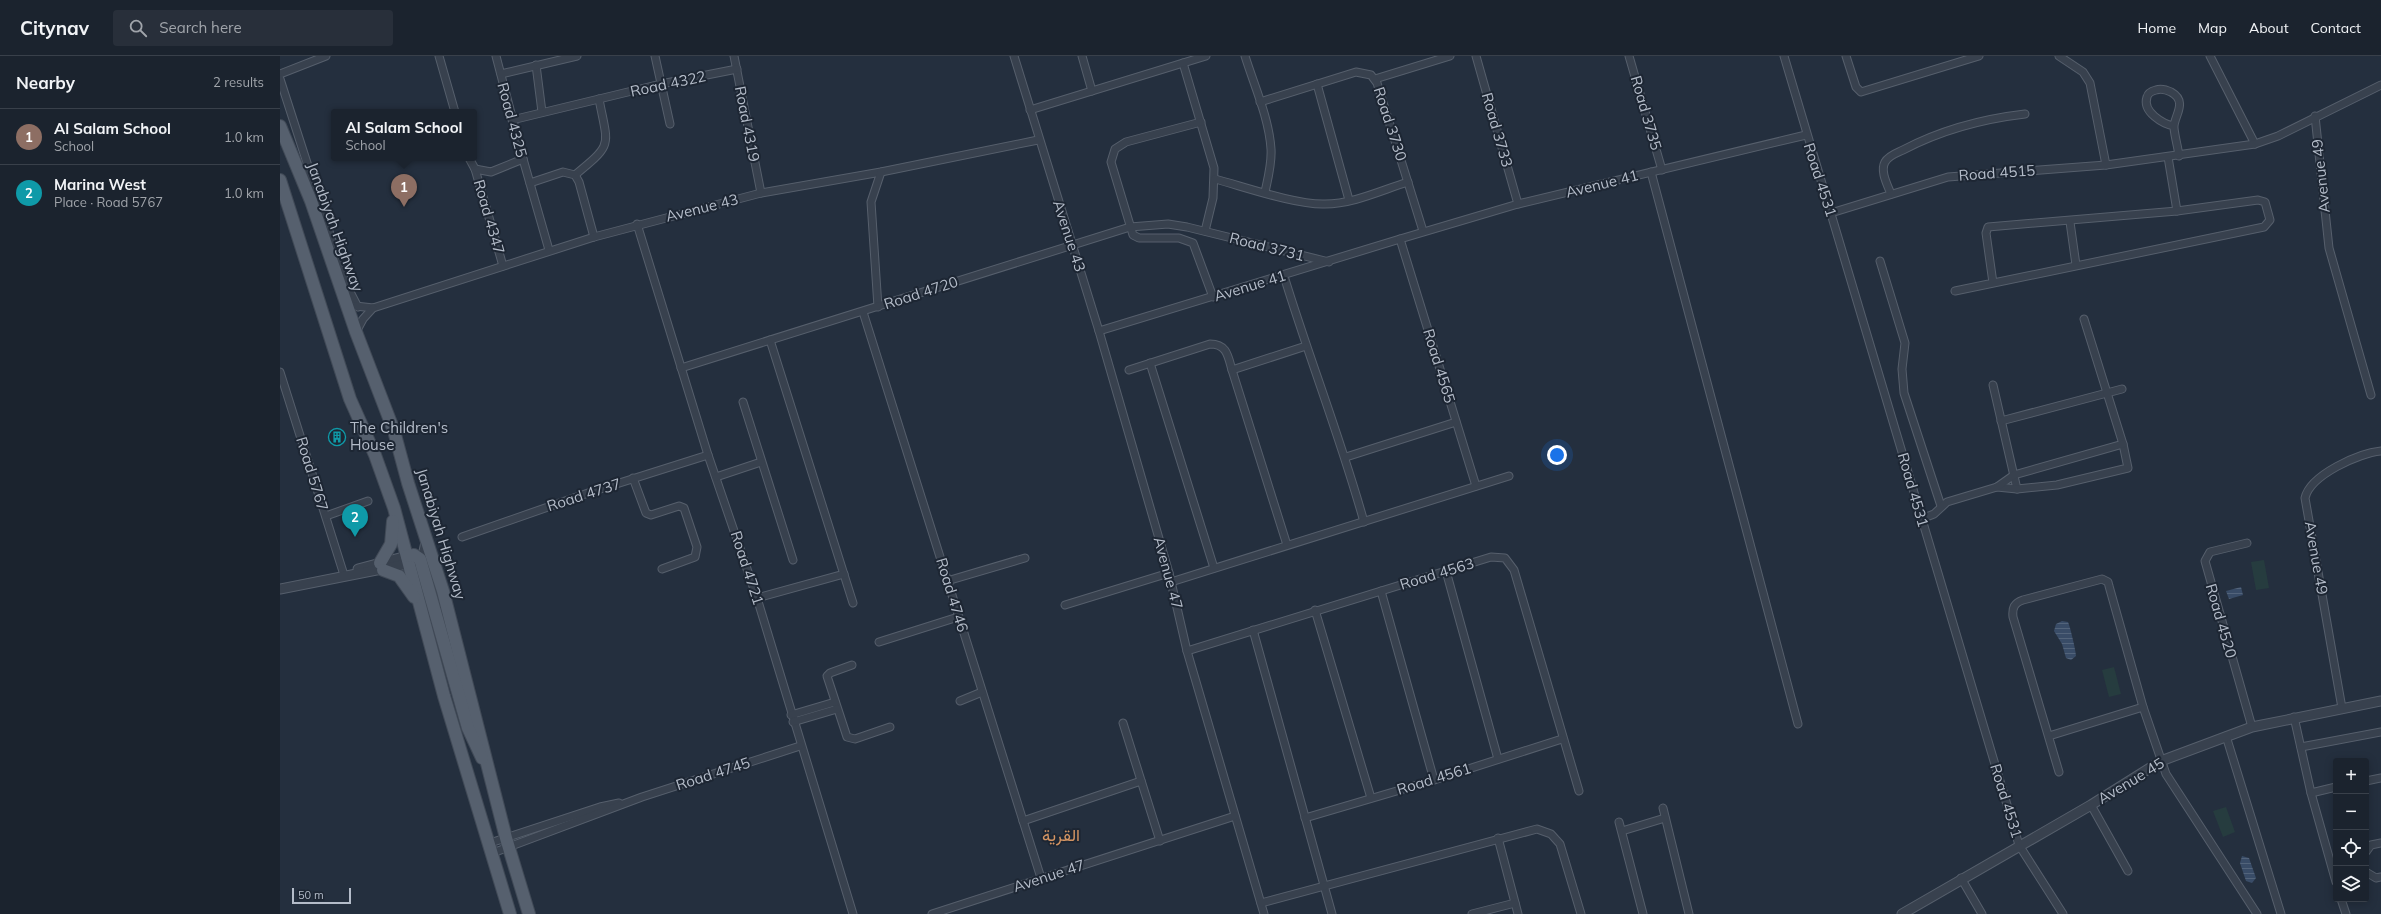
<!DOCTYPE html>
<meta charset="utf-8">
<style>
:root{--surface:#1b232e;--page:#282f3a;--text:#f1f3f6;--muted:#a0a4aa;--line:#39404a;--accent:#8ab4f8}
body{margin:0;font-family:Mulish,Vazirmatn,sans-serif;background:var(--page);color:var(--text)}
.controls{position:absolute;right:12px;bottom:12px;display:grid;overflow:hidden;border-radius:4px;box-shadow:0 2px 10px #0003}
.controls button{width:36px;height:36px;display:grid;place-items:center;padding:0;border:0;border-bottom:1px solid var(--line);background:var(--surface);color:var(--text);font:20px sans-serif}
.scale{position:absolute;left:12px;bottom:10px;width:59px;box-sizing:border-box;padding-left:4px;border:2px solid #b4bcc9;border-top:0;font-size:11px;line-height:14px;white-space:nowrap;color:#b4bcc9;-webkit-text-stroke:3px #1d2633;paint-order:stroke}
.you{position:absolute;left:1277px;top:399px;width:14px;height:14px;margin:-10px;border:3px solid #fff;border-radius:50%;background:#1a73e8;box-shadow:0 0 0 6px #1a73e833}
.badge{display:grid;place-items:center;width:26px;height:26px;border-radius:50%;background:var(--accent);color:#fff;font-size:13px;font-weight:700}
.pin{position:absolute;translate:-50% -33px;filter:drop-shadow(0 1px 2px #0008)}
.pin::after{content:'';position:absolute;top:21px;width:14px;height:12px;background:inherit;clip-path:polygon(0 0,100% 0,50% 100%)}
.popup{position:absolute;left:51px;top:53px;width:146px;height:52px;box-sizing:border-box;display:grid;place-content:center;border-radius:4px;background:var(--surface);filter:drop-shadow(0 1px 3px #0005);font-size:13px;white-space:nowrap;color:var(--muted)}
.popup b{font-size:15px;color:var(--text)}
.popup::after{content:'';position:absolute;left:50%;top:100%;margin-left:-8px;border:8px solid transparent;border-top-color:var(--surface)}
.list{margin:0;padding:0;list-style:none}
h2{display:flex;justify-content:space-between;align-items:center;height:52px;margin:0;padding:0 16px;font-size:17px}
h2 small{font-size:13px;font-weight:400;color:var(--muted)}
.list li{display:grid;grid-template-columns:26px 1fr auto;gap:12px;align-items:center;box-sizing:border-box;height:56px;padding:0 16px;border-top:1px solid var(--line)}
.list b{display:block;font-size:15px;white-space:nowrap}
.list p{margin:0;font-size:13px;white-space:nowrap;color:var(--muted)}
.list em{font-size:13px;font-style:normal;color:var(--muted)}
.icon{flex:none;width:22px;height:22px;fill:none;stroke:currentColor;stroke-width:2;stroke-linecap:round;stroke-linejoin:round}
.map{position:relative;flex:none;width:2101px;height:858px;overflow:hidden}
header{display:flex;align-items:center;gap:24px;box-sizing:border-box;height:56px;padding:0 20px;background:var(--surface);border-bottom:1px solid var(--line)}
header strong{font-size:19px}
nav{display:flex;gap:22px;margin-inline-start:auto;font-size:14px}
.search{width:280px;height:36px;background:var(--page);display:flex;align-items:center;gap:10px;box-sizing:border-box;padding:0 14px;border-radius:4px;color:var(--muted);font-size:15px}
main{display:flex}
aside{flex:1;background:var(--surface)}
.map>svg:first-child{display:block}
</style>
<header>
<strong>Citynav</strong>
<div class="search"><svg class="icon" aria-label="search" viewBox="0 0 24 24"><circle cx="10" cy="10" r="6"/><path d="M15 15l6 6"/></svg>Search here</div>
<nav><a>Home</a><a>Map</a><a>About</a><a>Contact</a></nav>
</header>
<main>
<aside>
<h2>Nearby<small>2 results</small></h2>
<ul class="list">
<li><span class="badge" style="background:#8d6e63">1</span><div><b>Al Salam School</b><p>School</p></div><em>1.0 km</em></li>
<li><span class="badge" style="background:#0f9aa8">2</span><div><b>Marina West</b><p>Place · Road 5767</p></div><em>1.0 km</em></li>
</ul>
</aside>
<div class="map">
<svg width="2101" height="858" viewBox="0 0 2101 858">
<defs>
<pattern id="water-rules" width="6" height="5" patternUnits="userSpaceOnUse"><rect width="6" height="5" fill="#394c67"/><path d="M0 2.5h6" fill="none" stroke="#53647b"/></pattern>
</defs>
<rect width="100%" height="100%" fill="#242f3e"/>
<!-- park -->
<g fill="#263c3f">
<path d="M1984,504L1989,532L1976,534L1971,506Z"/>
<path d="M1834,611L1841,638L1829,641L1822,614Z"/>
<path d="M1946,751L1955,776L1943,781L1933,755Z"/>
</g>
<!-- water -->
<g fill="url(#water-rules)">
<path d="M1961,531L1963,539L1949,543L1946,535Z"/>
<path d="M1782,565L1788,566C1790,570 1796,595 1796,600L1791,604L1786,602L1782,588L1774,575L1776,568Z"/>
<path d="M1962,800L1969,802L1976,822L1972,827L1966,825L1960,807Z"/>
</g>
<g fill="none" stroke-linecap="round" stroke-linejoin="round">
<!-- minor casing -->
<g stroke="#565f6c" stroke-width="9">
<g id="minor">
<path d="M159,0L175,56"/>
<path d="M216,0L243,103L269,194"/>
<path d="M375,0L390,68"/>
<path d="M454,0L481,137"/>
<path d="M734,0L819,275L889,517L907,595L984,858"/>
<path d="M802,0L812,35"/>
<path d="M965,0C974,29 989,62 991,93C992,107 988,122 985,136"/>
<path d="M1196,0L1238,148"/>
<path d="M1349,0L1382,114"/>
<path d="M1504,0L1739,789L1783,858"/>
<path d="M1566,0L1576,31L1581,36L1699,0"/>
<path d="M1779,0L1803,16L1810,27L1826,109"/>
<path d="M1930,0L1975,88"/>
<path d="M903,7L934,112L933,142L925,175"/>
<path d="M256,9L262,56"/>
<path d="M0,18L46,0"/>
<path d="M221,18L297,0"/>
<path d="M0,23L66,228L78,251"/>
<path d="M1095,23L1170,0"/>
<path d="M1037,28L1069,144"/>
<path d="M980,46L1076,16L1091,19L1097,27L1143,175"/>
<path d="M750,54L926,0"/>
<path d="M2035,60L2049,192L2091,339"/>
<path d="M232,64L381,28L457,13"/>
<path d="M921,66L846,86L835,93L831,106L853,179L859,182H899L913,187L933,241"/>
<path d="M1894,70C1883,68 1862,56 1867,41C1868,37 1872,35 1876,34C1881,32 1887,34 1891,36C1909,46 1893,61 1894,72C1895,82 1898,91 1899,100"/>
<path d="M1888,101L1897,155"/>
<path d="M189,102L195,113L223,210"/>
<path d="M195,113L211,116L243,103"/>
<path d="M1371,116L1518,668"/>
<path d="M295,119C334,87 328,91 319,43"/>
<path d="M935,123C965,131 1016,149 1045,148C1073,148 1102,134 1128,126"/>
<path d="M250,127L283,116L295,119L299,126L314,181"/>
<path d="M1611,138C1607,128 1600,115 1605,106C1609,99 1617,97 1623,94C1661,74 1702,63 1745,58"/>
<path d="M1551,157L1668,121L1826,109L1975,88L1998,80L2101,29"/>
<path d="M1790,166L1796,209"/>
<path d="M357,168L428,399L477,542L573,858"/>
<path d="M1600,205L1625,287L1622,313L1624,337L1661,450"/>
<path d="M1004,220C1029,302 1061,383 1084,466"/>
<path d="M1675,235L1984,171L1990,164L1985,146L1978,144L1897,155L1708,171L1706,177L1713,227"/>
<path d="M67,249L93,252L314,181L481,137L601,116L758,84"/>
<path d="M598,251L591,146L601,116"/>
<path d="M583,256L761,822"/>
<path d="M819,275L1120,183"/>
<path d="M76,276L83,263L93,252"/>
<path d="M490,284L573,547"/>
<path d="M870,307L934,512"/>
<path d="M401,312L850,171L888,168L907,171L1049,206"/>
<path d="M849,314L930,288C947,288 948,300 952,314L1026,290"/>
<path d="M952,314L1007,489"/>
<path d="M0,316L64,519"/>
<path d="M1713,329L1737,433"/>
<path d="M463,346L513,504"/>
<path d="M1721,365L1842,333"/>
<path d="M1066,401L1176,366"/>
<path d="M436,421L481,406"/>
<path d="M353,422L366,457L371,459L399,450L404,452L417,491L415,501L382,513"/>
<path d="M1196,430L1120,183L1238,148L1526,79"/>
<path d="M1717,431L1737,433L1777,429L1848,412L1843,388L1804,263"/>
<path d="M46,460L88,445"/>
<path d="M1641,463L1654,458L1667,446L1717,431L1734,419L1843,388"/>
<path d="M182,481L311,436L428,399"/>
<path d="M1967,487L1930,496L1925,505L1972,671"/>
<path d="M1166,515L1218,703"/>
<path d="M667,525L745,502"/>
<path d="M891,526L1229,420"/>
<path d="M1101,535L1154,724"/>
<path d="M477,542L564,518"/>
<path d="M785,549L889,517"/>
<path d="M1035,554L1091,742"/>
<path d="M973,574L1052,858"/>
<path d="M599,586L678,561"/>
<path d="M907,595L1211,501L1225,502L1234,514L1299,735"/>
<path d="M572,609L550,617L547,620L567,681L575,683L610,671"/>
<path d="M680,645L702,636"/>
<path d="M2062,652L2025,442C2030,419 2079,397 2101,395"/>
<path d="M511,659L555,646"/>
<path d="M2014,661L2031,737L2056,826"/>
<path d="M513,666L557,653"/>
<path d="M843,667L880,785"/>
<path d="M1769,680L1863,651"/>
<path d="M1946,680L2001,858"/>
<path d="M2021,691L2101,676"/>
<path d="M1779,716L1733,561C1732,552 1734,547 1743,544L1822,523L1828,526L1829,530L1863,651L1886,718L1977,858"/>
<path d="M2086,725L2101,722"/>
<path d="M2031,737L2056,731"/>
<path d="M1811,749L1848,815"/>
<path d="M1383,752L1409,858"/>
<path d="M1025,762L1154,724L1282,683"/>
<path d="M743,765L861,725"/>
<path d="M1339,766L1363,858"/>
<path d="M1342,775L1385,762"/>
<path d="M1218,782L1238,858"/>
<path d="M207,788L320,751L339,747"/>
<path d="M2086,796L2091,789L2101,787"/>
<path d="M210,798L362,741L520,690"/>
<path d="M2086,816L2096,822L2101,821"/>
<path d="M1681,822L1702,858"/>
<path d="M2061,843L2066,858"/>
<path d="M981,847L1257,773L1271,778L1280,788L1301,858"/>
<path d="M652,858L955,760"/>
<path d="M1192,858L1235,847"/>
</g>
</g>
<!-- tertiary casing -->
<g stroke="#565f6c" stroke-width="11">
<g id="tertiary">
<path d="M78,513L127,500"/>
<path d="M0,533L132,507L143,500L146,486"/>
<path d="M1622,858L1811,749L1881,705L1972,671L2101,645"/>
</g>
</g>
<!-- primary casing -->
<g stroke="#414a57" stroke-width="14">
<g id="primary">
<path d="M0,70L31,145L76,276L114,375L128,427L163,535L226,782L249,858"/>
<path d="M0,124L70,343L95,399L114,452L164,640L230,858"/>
<path d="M127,500L134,499L140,503L188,672L202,702"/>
<path d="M100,507L111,488L113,465"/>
<path d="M103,514L119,520L134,541"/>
</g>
</g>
<!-- minor -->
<use href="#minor" stroke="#38414e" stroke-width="7"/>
<!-- tertiary -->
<use href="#tertiary" stroke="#38414e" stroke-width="9"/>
<!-- primary -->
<use href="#primary" stroke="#56606e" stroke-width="12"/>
</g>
<!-- icons -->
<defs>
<g id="building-ring" transform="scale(0.9)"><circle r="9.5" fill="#1d2633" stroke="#0f9aa8" stroke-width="1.5"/><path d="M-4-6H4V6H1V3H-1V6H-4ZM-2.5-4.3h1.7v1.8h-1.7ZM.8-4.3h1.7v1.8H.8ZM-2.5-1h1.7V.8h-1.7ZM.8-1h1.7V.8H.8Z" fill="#0f9aa8"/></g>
</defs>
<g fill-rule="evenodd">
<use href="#building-ring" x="57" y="381"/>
</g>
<g text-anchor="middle" stroke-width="4" stroke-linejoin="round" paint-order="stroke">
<!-- street labels -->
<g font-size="15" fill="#b4bcc9" stroke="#1d2633">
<text transform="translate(388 28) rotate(-12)" y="5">Road 4322</text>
<text transform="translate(1366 57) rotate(74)" y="5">Road 3735</text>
<text transform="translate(232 64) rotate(75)" y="5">Road 4325</text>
<text transform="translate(467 68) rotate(79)" y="5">Road 4319</text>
<text transform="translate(1110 68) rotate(72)" y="5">Road 3730</text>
<text transform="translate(1217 74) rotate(74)" y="5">Road 3733</text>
<text transform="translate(1717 117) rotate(-4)" y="5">Road 4515</text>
<text transform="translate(2041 120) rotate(-96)" y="5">Avenue 49</text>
<text transform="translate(1540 124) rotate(72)" y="5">Road 4531</text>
<text transform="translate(1322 128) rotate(-14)" y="5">Avenue 41</text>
<text transform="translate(422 152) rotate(-14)" y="5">Avenue 43</text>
<text transform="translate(209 161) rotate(74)" y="5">Road 4347</text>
<text transform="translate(55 171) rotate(70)" y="5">Janabiyah Highway</text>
<text transform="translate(789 180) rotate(72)" y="5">Avenue 43</text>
<text transform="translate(987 191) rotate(14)" y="5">Road 3731</text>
<text transform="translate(970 230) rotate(-17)" y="5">Avenue 41</text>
<text transform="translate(641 237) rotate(-18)" y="5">Road 4720</text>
<text transform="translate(1159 310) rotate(73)" y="5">Road 4565</text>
<text transform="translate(32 418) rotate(73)" y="5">Road 5767</text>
<text transform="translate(1633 434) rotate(74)" y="5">Road 4531</text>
<text transform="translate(304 439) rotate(-18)" y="5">Road 4737</text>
<text transform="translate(161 478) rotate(73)" y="5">Janabiyah Highway</text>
<text transform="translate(2036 502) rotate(80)" y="5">Avenue 49</text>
<text transform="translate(467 512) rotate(72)" y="5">Road 4721</text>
<text transform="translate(888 517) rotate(75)" y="5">Avenue 47</text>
<text transform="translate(1157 518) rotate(-17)" y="5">Road 4563</text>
<text transform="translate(672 539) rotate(73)" y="5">Road 4746</text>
<text transform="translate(1941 565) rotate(74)" y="5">Road 4520</text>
<text transform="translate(433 718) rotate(-18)" y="5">Road 4745</text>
<text transform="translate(1154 723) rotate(-17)" y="5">Road 4561</text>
<text transform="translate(1851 725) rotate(-31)" y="5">Avenue 45</text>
<text transform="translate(1726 745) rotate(73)" y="5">Road 4531</text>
<text transform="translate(769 820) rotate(-18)" y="5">Avenue 47</text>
</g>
<!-- poi labels -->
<g font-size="15" fill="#b4bcc9" stroke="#1d2633" text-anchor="start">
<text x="70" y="377">The Children's<tspan x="70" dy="17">House</tspan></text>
</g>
<!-- quarter labels -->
<g font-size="17" fill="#d59563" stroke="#1d2633">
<text x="781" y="785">القرية</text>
</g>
</g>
</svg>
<div class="controls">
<button>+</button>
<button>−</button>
<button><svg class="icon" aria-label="locate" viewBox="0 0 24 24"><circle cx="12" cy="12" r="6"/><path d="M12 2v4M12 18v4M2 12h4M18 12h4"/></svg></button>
<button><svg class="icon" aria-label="layers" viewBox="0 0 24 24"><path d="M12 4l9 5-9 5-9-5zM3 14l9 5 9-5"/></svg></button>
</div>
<div class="scale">50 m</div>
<div class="you"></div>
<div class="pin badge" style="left:124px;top:151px;background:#8d6e63">1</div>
<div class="popup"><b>Al Salam School</b>School</div>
<div class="pin badge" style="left:75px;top:481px;background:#0f9aa8">2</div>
</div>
</main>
